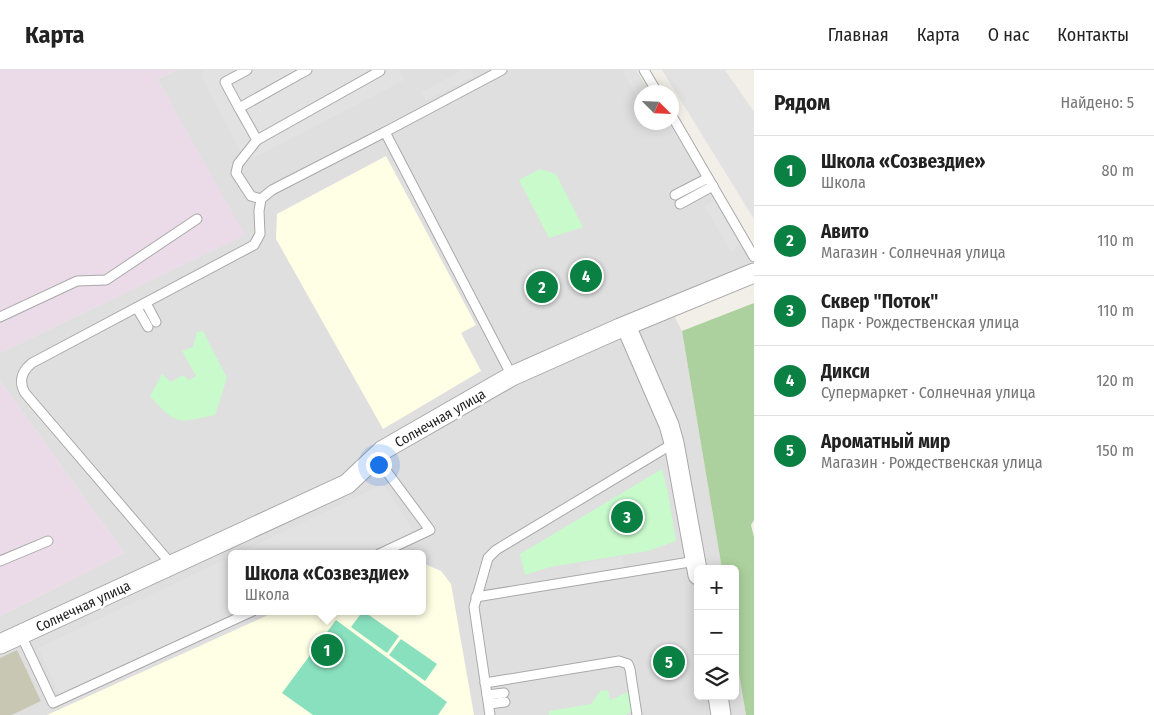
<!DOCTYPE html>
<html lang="ru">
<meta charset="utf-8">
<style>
:root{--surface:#fff;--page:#f6f6f6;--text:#222;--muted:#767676;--line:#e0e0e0;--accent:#0b8043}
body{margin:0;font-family:"Fira Sans Condensed",sans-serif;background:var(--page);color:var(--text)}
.controls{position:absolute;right:15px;bottom:15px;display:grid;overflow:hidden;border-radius:8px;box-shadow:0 2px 12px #0003}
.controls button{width:45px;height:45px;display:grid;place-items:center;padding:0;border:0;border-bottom:1px solid var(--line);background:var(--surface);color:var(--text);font:25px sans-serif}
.compass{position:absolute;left:634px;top:15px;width:45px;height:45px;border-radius:50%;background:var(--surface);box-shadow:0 2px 12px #0003;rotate:114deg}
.you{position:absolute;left:378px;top:394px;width:18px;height:18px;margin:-12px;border:4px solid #fff;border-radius:50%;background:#1a73e8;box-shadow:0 0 0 8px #1a73e833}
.badge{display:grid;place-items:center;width:32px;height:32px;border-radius:50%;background:var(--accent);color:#fff;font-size:16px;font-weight:700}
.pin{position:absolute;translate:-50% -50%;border:2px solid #fff;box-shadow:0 1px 5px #0006}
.popup{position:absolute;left:228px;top:480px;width:198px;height:65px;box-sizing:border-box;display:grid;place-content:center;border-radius:8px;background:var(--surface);filter:drop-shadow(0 1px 4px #0005);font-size:16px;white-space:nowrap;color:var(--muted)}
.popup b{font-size:19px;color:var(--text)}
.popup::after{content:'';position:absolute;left:50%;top:100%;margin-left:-10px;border:10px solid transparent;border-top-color:var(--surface)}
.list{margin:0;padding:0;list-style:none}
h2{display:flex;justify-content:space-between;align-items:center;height:65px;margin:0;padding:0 20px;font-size:21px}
h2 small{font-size:16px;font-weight:400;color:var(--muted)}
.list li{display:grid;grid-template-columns:32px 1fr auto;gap:15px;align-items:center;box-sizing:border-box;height:70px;padding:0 20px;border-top:1px solid var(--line)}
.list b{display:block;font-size:19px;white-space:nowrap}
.list p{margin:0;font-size:16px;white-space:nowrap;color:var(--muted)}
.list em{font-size:16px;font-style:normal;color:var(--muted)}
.icon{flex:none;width:28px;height:28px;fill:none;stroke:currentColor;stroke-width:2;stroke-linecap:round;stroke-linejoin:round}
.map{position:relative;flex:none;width:754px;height:645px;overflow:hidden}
header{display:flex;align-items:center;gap:30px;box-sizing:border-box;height:70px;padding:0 25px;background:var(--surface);border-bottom:1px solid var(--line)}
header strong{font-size:24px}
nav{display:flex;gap:28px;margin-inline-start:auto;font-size:18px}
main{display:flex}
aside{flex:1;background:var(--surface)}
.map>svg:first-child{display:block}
</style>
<header>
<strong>Карта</strong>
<nav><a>Главная</a><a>Карта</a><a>О нас</a><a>Контакты</a></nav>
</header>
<main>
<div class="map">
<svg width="754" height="645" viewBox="0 0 754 645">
<rect width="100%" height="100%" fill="#f2efe9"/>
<!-- residential -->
<path fill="#e0dfdf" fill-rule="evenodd" d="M177,0H636L650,22H642V52L669,53L753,192L666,230L682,261L722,499H698V626H735V580L746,645H12L41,631L17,581L0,588V546L124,483L0,311V283L244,165L157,9ZM232,484H422V541H232Z"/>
<!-- industrial -->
<g fill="#ebdbe8">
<path d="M0,0H177L157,9L245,165L0,283Z"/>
<path d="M0,311L124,483L0,546Z"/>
</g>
<!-- education -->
<g fill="#ffffe5">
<path d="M386,86L476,255L461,263L481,301L383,359L276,169L277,144Z"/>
<path d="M422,493L441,501L451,514L474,645H47L277,541H422Z"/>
</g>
<!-- construction -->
<path fill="#c7c7b4" d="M17,580L41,631L12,645H0V588Z"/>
<!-- forest -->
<path fill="#add19e" d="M754,233V450L751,455L754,467V645H746L735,580V499H722L682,261Z"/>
<!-- park -->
<g fill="#c8facc">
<path d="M540,99L556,104L583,157L549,168L519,110Z"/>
<path d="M203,261L227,308L215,345C177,353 177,356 150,326L162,304L171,312L183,305L189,310L196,306L182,281L193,277L197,262Z"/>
<path d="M662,399L668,423L676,471L648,481L550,497L525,505L520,484Z"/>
<path d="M608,620L610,630L628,622L631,642L625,645H549V641L591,634L600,621Z"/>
</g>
<!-- pitch -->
<g fill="#88e0be">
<path d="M363,541L399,566L387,583L351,557Z"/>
<path d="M336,550L447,632L438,645H313L282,623Z"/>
<path d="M401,569L437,594L425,611L389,585Z"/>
</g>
<!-- parking -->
<g fill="#e2e2e2">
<path d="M207,0H399L404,10L246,92L200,4Z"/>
<path d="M463,0H471L474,6L426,31L421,22Z"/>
<path d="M622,0H635L648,22H642L641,34Z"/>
<path d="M662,0H725L754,42V149Z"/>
<path d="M714,130L740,175L731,181L704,136Z"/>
<path d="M383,414L415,463L372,484H237Z"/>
<path d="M232,486V541H247L61,627L38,578Z"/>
<path d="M622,487L624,497L582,504L580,494Z"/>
</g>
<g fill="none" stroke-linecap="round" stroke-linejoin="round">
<!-- lane casing -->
<g stroke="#a9a9a9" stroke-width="11">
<g id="lane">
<path d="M502,0L385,62L512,306"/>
<path d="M644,0L657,22"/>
<path d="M239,38L225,12L247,0"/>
<path d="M672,46L754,187"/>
<path d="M257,70L239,38L307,0"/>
<path d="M675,125L708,108"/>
<path d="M261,129L251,126L236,103L238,94L257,70L380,1L379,0"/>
<path d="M680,134L713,116"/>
<path d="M146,233L156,252"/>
<path d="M137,238L148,257"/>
<path d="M0,247L77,211L106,210L197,149"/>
<path d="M376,387L430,460L379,484"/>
<path d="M0,491L48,471"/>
<path d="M172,495L25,323C18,311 22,301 32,293L254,175L260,164L259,141L261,129L272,120L385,62"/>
<path d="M476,527L696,491"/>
<path d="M21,565L53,633L253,541"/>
<path d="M485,613L619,591L628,594L630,599L637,645"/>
<path d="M487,625L504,623"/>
<path d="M489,634L505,632"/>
<path d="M490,645L474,537L488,488L496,480L674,373"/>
</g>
</g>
<!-- street casing -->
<g stroke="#a9a9a9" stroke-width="21">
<g id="street">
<path d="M626,256L669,355L674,373L698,505"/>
<path d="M0,574L347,414L383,380L512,306L620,258L754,203"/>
<path d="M718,626L721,645"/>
</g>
</g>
<!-- lane -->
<use href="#lane" stroke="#fff" stroke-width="9"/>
<!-- street -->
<use href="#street" stroke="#fff" stroke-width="19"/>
</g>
<g text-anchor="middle" stroke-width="5" stroke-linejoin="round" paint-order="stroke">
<!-- street labels -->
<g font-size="14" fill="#222" stroke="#fff">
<text transform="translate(440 348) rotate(-30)" y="5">Солнечная улица</text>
<text transform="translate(83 536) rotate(-25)" y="5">Солнечная улица</text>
</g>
</g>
</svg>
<div class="controls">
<button>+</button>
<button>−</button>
<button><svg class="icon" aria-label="layers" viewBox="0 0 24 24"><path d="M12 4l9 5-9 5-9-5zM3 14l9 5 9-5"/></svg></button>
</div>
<svg class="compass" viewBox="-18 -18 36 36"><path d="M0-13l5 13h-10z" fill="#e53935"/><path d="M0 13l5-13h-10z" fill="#767676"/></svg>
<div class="you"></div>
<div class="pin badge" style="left:327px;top:580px">1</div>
<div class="popup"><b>Школа «Созвездие»</b>Школа</div>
<div class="pin badge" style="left:542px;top:217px">2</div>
<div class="pin badge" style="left:627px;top:447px">3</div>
<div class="pin badge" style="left:586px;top:206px">4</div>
<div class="pin badge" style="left:669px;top:592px">5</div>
</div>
<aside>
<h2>Рядом<small>Найдено: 5</small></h2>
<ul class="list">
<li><span class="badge">1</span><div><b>Школа «Созвездие»</b><p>Школа</p></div><em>80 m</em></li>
<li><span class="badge">2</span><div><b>Авито</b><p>Магазин · Солнечная улица</p></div><em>110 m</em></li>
<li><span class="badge">3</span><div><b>Сквер &quot;Поток&quot;</b><p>Парк · Рождественская улица</p></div><em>110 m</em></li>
<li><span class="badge">4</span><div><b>Дикси</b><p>Супермаркет · Солнечная улица</p></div><em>120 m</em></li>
<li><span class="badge">5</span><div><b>Ароматный мир</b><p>Магазин · Рождественская улица</p></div><em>150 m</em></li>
</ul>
</aside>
</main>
